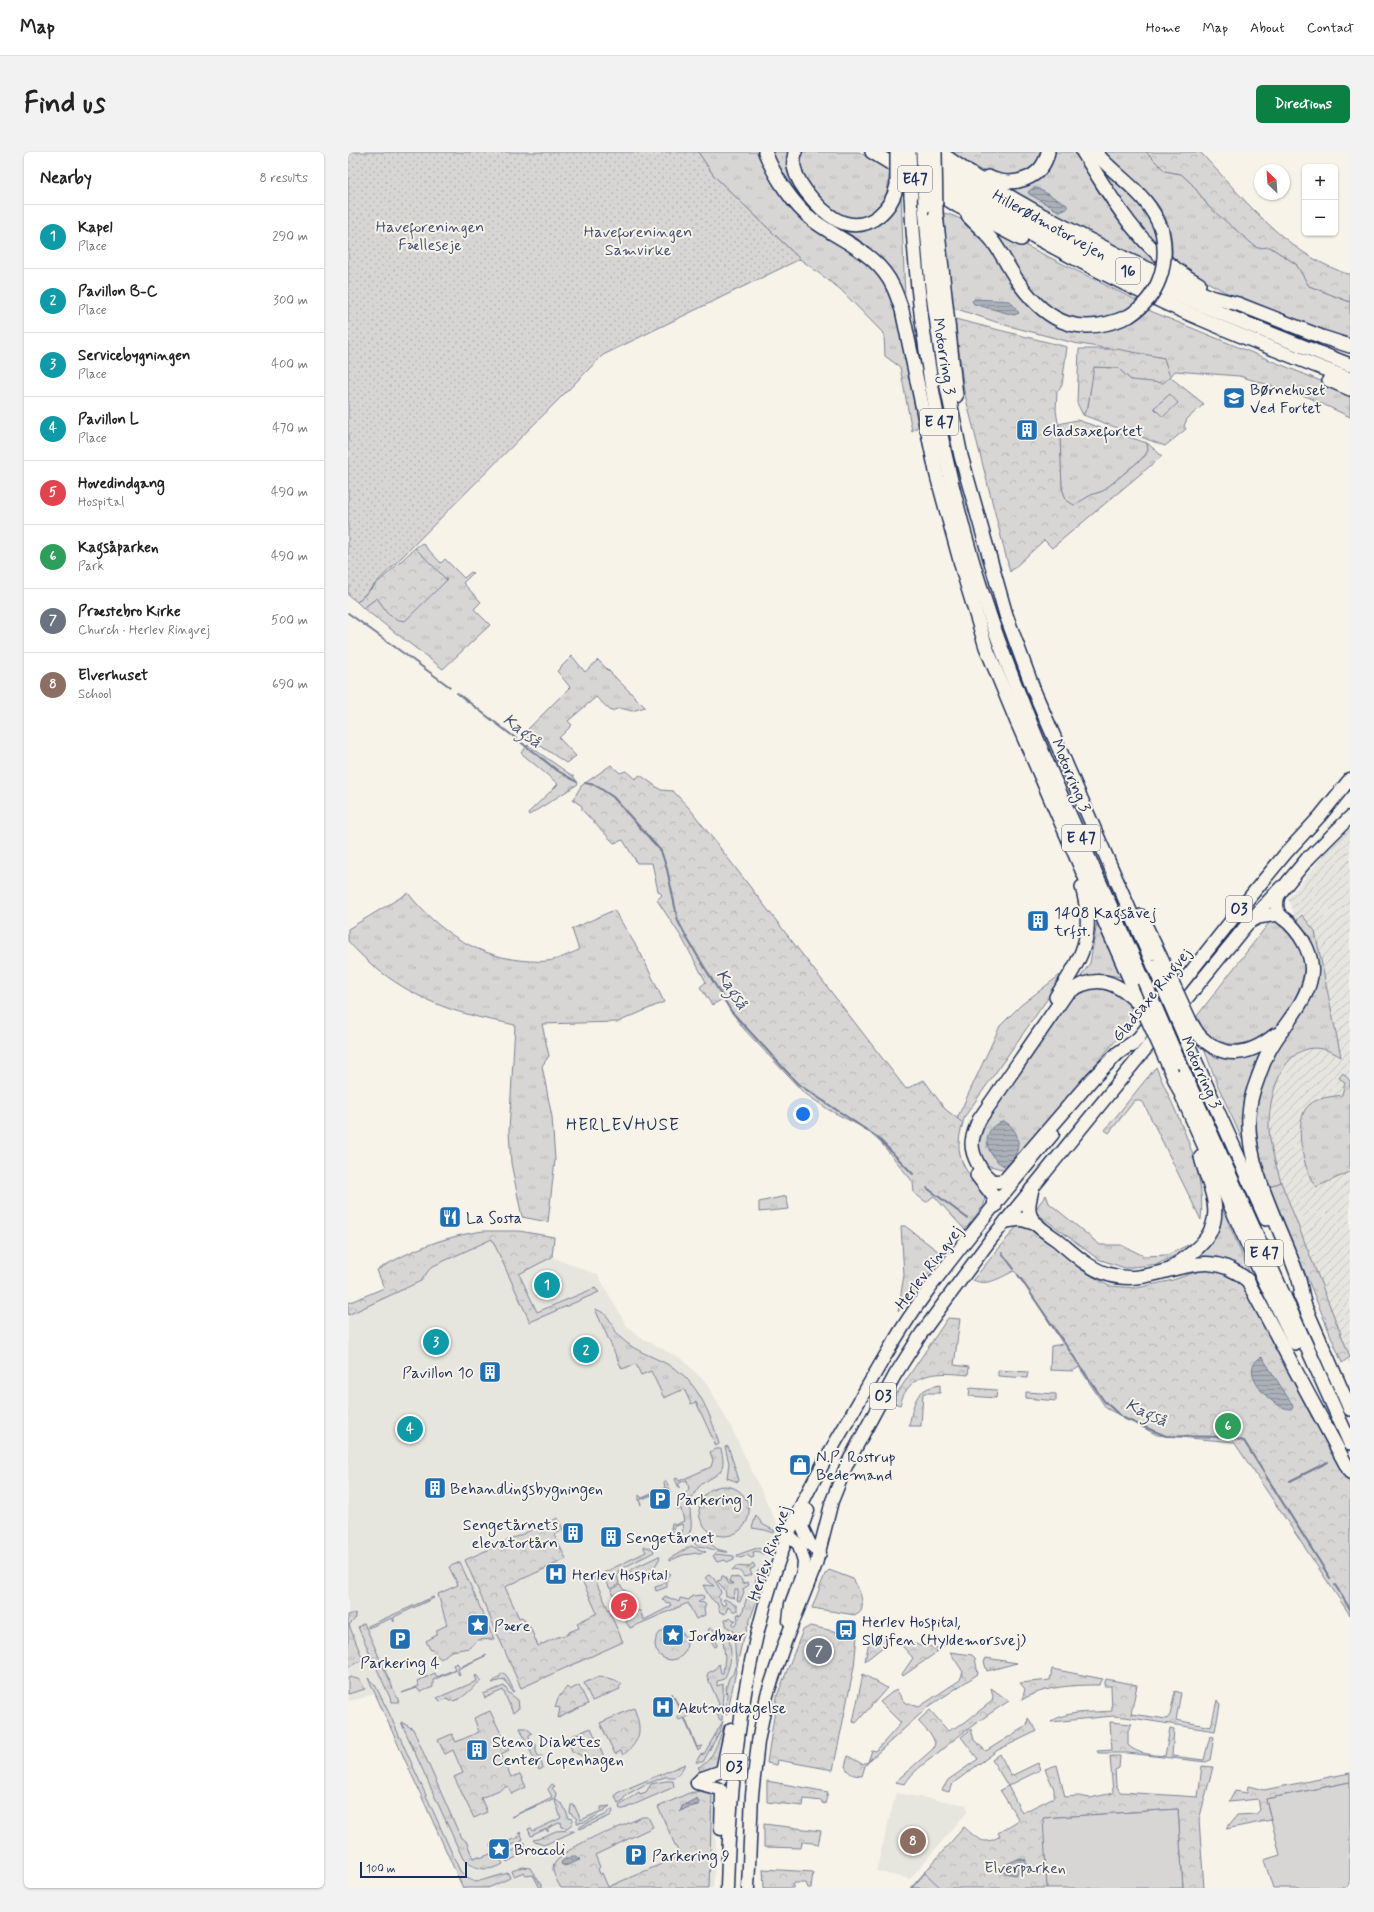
<!DOCTYPE html>
<meta charset="utf-8">
<style>
:root{--surface:#fff;--page:#f2f2f2;--text:#222;--muted:#767676;--line:#e0e0e0;--accent:#0b8043}
body{margin:0;font-family:Mynerve,sans-serif;background:var(--page);color:var(--text)}
.controls{position:absolute;right:12px;top:12px;display:grid;overflow:hidden;border-radius:6px;box-shadow:0 1px 3px #0004}
.controls button{width:36px;height:36px;display:grid;place-items:center;padding:0;border:0;border-bottom:1px solid var(--line);background:var(--surface);color:var(--text);font:20px sans-serif}
.compass{position:absolute;left:906px;top:12px;width:36px;height:36px;border-radius:50%;background:var(--surface);box-shadow:0 1px 3px #0004;rotate:335deg}
.scale{position:absolute;left:12px;bottom:10px;width:107px;box-sizing:border-box;padding-left:4px;border:2px solid #1b2f5e;border-top:0;font-size:11px;line-height:14px;white-space:nowrap;color:#1b2f5e;-webkit-text-stroke:3px #f7f3e8;paint-order:stroke}
.you{position:absolute;left:455px;top:962px;width:14px;height:14px;margin:-10px;border:3px solid #fff;border-radius:50%;background:#1a73e8;box-shadow:0 0 0 6px #1a73e833}
.badge{display:grid;place-items:center;width:26px;height:26px;border-radius:50%;background:var(--accent);color:#fff;font-size:13px;font-weight:700}
.pin{position:absolute;translate:-50% -50%;border:2px solid #fff;box-shadow:0 1px 4px #0006}
.list{margin:0;padding:0;list-style:none}
h2{display:flex;justify-content:space-between;align-items:center;height:52px;margin:0;padding:0 16px;font-size:17px}
h2 small{font-size:13px;font-weight:400;color:var(--muted)}
.list li{display:grid;grid-template-columns:26px 1fr auto;gap:12px;align-items:center;box-sizing:border-box;height:64px;padding:0 16px;border-top:1px solid var(--line)}
.list b{display:block;font-size:15px;white-space:nowrap}
.list p{margin:0;font-size:13px;white-space:nowrap;color:var(--muted)}
.list em{font-size:13px;font-style:normal;color:var(--muted)}
.map{position:relative;flex:none;width:1002px;height:1736px;overflow:hidden;border-radius:6px}
header{display:flex;align-items:center;gap:24px;box-sizing:border-box;height:56px;padding:0 20px;background:var(--surface);border-bottom:1px solid var(--line)}
header strong{font-size:19px}
nav{display:flex;gap:22px;margin-inline-start:auto;font-size:14px}
.intro{display:flex;align-items:center;justify-content:space-between;box-sizing:border-box;height:96px;padding:0 24px}
h1{margin:0;font-size:28px}
.button{padding:10px 18px;border-radius:6px;background:var(--accent);color:#fff;font-size:14px;font-weight:700}
main{display:flex;gap:24px;padding:0 24px}
aside{flex:1;background:var(--surface);border-radius:6px;box-shadow:0 1px 3px #0004}
.map>svg:first-child{display:block}
</style>
<header>
<strong>Map</strong>
<nav><a>Home</a><a>Map</a><a>About</a><a>Contact</a></nav>
</header>
<div class="intro"><h1>Find us</h1><a class="button">Directions</a></div>
<main>
<aside>
<h2>Nearby<small>8 results</small></h2>
<ul class="list">
<li><span class="badge" style="background:#0f9aa8">1</span><div><b>Kapel</b><p>Place</p></div><em>290 m</em></li>
<li><span class="badge" style="background:#0f9aa8">2</span><div><b>Pavillon B-C</b><p>Place</p></div><em>300 m</em></li>
<li><span class="badge" style="background:#0f9aa8">3</span><div><b>Servicebygningen</b><p>Place</p></div><em>400 m</em></li>
<li><span class="badge" style="background:#0f9aa8">4</span><div><b>Pavillon L</b><p>Place</p></div><em>470 m</em></li>
<li><span class="badge" style="background:#e0444e">5</span><div><b>Hovedindgang</b><p>Hospital</p></div><em>490 m</em></li>
<li><span class="badge" style="background:#2e9e5b">6</span><div><b>Kagsåparken</b><p>Park</p></div><em>490 m</em></li>
<li><span class="badge" style="background:#6b7280">7</span><div><b>Præstebro Kirke</b><p>Church · Herlev Ringvej</p></div><em>500 m</em></li>
<li><span class="badge" style="background:#8d6e63">8</span><div><b>Elverhuset</b><p>School</p></div><em>690 m</em></li>
</ul>
</aside>
<div class="map">
<svg width="1002" height="1736" viewBox="0 0 1002 1736">
<defs>
<pattern id="industrial-furrows" width="10" height="10" patternUnits="userSpaceOnUse"><rect width="10" height="10" fill="#e6e5de"/><path d="M-1 1l2-2M0 10L10 0M9 11l2-2" fill="none" stroke="#c5c5c1"/></pattern>
<pattern id="grass-tufts" width="24" height="20" patternUnits="userSpaceOnUse"><rect width="24" height="20" fill="#d7d6d4"/><path d="M3 7l-1-3M5 7V3M7 7l1-3M15 17l-1-3M17 17v-4M19 17l1-3" fill="none" stroke="#b8b8b8"/></pattern>
<pattern id="forest-crowns" width="20" height="18" patternUnits="userSpaceOnUse"><rect width="20" height="18" fill="#d7d6d4"/><path d="M2 6a3 3 0 1 1 6 0M12 15a3 3 0 1 1 6 0" fill="none" stroke="#b8b8b8"/></pattern>
<pattern id="garden-dots" width="8" height="8" patternUnits="userSpaceOnUse"><rect width="8" height="8" fill="#d7d6d4"/><path d="M2 2h.1M6 6h.1" fill="none" stroke="#b8b8b8" stroke-width="1.8" stroke-linecap="round"/></pattern>
<pattern id="water-rules" width="6" height="5" patternUnits="userSpaceOnUse"><rect width="6" height="5" fill="#acb0b9"/><path d="M0 2.5h6" fill="none" stroke="#8b909a"/></pattern>
</defs>
<rect width="100%" height="100%" fill="#f7f3e8"/>
<filter id="ink" filterUnits="userSpaceOnUse"><feTurbulence type="fractalNoise" baseFrequency=".025" numOctaves="2"/><feDisplacementMap in="SourceGraphic" scale="8" xChannelSelector="R" yChannelSelector="G"/><feConvolveMatrix kernelMatrix="1 2 1 2 8 2 1 2 1" color-interpolation-filters="sRGB"/></filter>
<g filter="url(#ink)">
<!-- built -->
<g fill="#e6e5de">
<path d="M136,1079H171L206,1085L204,1105L250,1123L278,1173L293,1186L334,1207L360,1233L384,1277L431,1376L389,1505L361,1635L366,1642L368,1701L365,1736H115L29,1540L15,1546L0,1549V1151L36,1136L29,1118L56,1102L88,1089L113,1082Z"/>
<path d="M548,1641L619,1653V1660L562,1727L528,1719Z"/>
</g>
<!-- industrial -->
<path fill="url(#industrial-furrows)" d="M1002,672V1213L914,1014L907,960L969,815L962,786L948,769L940,746Z"/>
<!-- grass -->
<g fill="url(#grass-tufts)" stroke="#798299">
<path d="M350,0H412L459,70L523,113L541,136L549,159L560,209L570,275L564,279L552,215L537,204L536,182L492,137L452,107L366,24Z"/>
<path d="M423,0H446L453,38L503,75L553,42L557,146L533,111L510,87L486,74L444,39Z"/>
<path d="M452,0H511L542,19C540,28 540,41 537,49C535,52 531,55 528,58C522,63 508,69 500,66C479,60 443,23 452,0Z"/>
<path d="M602,0H697C692,6 686,18 679,21C652,36 625,13 602,0Z"/>
<path d="M705,0H732L813,111L811,118L657,35L684,28Z"/>
<path d="M757,0H798L817,19L833,22L844,32L861,55L948,112L961,134L1002,150V191C940,168 878,146 824,108C828,48 790,39 757,0Z"/>
<path d="M749,8L804,59L814,100L793,81Z"/>
<path d="M596,61C663,76 659,179 739,181C762,181 782,172 800,158L1002,241V265L960,245L891,224L827,219L822,225L856,252L839,267L836,274L838,277L817,294L735,263L740,254L745,215L770,216L783,228L816,206L726,191L657,173L606,156L598,105Z"/>
<path d="M636,73L792,150L776,162L732,174L692,153Z"/>
<path d="M729,268L799,291L800,298L797,304L755,339L743,343L726,354L718,348L714,336L711,272Z"/>
<path d="M74,391L93,411L97,407L116,426L123,420L125,421L115,431L133,450L126,457L142,473L95,517L15,456L29,446L40,461L99,428L67,396Z"/>
<path d="M224,504L237,520L250,508L297,555L284,559L272,556L263,559L248,545L220,569L224,573L211,586L228,604L218,611L175,582L222,535L209,519Z"/>
<path d="M60,741C90,780 131,806 181,809C187,809 194,810 199,809C210,808 221,802 231,798L224,777L266,758L293,802L316,850L270,870L194,872L201,904L194,914L204,965L207,1008L200,1070L174,1065L163,1011L161,979L167,873C151,869 134,867 119,862C75,851 30,824 0,789V777Z"/>
<path d="M954,763L967,779L993,905C942,873 920,935 921,977C922,995 928,1013 933,1030L922,1035C904,988 902,946 927,901C934,889 945,877 949,864C957,843 960,818 965,796L962,786L948,769Z"/>
<path d="M924,767C938,779 951,789 956,807C958,817 954,829 951,837C945,851 938,866 927,876C907,894 875,900 856,878C853,874 851,868 849,864Z"/>
<path d="M749,771L774,825L754,822L732,826L742,811Z"/>
<path d="M712,823V829L617,964C615,971 612,978 610,985C606,1008 624,1027 637,1043L593,1001L652,874L673,853Z"/>
<path d="M743,835C763,838 784,844 785,868L658,1018L634,1012L629,993L631,978L703,869L727,841Z"/>
<path d="M855,894L892,906L917,899L905,930L902,1005L870,934Z"/>
<path d="M808,915C828,963 859,1015 853,1068L795,950L787,948L761,981L757,978Z"/>
<path d="M995,921L1002,929V1020L968,1035C955,1019 944,968 961,953C970,945 983,945 994,943L997,930L991,926Z"/>
<path d="M698,1043L701,1051L752,1093H773L796,1104L819,1103L842,1092L834,1100L810,1112L777,1116L750,1107L686,1059Z"/>
<path d="M438,1044L441,1057L411,1060V1050Z"/>
<path d="M873,1053L908,1136L853,1109L851,1101Z"/>
<path d="M553,1074H557L595,1103L550,1160L556,1123Z"/>
<path d="M247,1157C265,1163 262,1175 273,1186C288,1201 312,1206 329,1218C352,1235 364,1266 371,1292L368,1294L348,1250L343,1252L336,1237L316,1246L303,1219L293,1223L288,1212L274,1217Z"/>
<path d="M380,1294L391,1328L390,1330L379,1326L381,1311L377,1295Z"/>
<path d="M368,1297H373C382,1331 358,1319 346,1342C334,1362 356,1379 329,1390V1387C334,1383 336,1379 334,1372L325,1375L326,1381L322,1382L324,1371L327,1373L336,1369L333,1357H329L331,1347L333,1351L338,1347L337,1342L341,1337L339,1328L331,1331V1336L327,1327L329,1326L331,1329L363,1315L365,1308L362,1300Z"/>
<path d="M318,1329L323,1340L319,1336L306,1342L308,1347L306,1348L304,1343L292,1348L293,1353L291,1348V1343L294,1346L317,1336L316,1330Z"/>
<circle cx="376" cy="1359" r="25"/>
<path d="M408,1363L414,1372L427,1379L426,1381L417,1378L404,1376Z"/>
<path d="M355,1386L369,1397L380,1400C369,1401 360,1394 349,1394L346,1391Z"/>
<path d="M295,1394L305,1397L306,1400L271,1418L269,1423L271,1432L262,1437L255,1421L298,1400Z"/>
<path d="M343,1394L358,1400L335,1403L321,1409V1407Z"/>
<path d="M409,1396L420,1399L415,1402L409,1399L405,1400L406,1405L403,1406L399,1403L393,1406L390,1405L389,1403Z"/>
<path d="M367,1402L386,1404V1407L379,1410L377,1408L369,1410L365,1404Z"/>
<path d="M311,1404L312,1406L301,1424L292,1429L282,1425L283,1418L286,1416Z"/>
<path d="M405,1411L407,1415L402,1418L404,1423L396,1425C392,1417 390,1419 384,1418L388,1414L400,1415Z"/>
<path d="M417,1412L420,1414L393,1495L379,1563L377,1562L379,1543L378,1536L381,1526L385,1522L388,1512L386,1479L379,1475L377,1468L384,1466L385,1468H388L384,1472L386,1474C391,1471 390,1467 389,1463L392,1461L391,1463L394,1462L399,1445L405,1437L409,1439L411,1436L410,1432H407L409,1420Z"/>
<path d="M316,1418L323,1422L319,1427V1435L308,1439L307,1435L314,1433L317,1429L315,1427Z"/>
<path d="M360,1423L365,1425C367,1430 372,1435 373,1441L370,1445L374,1453H377L378,1451L375,1448L377,1447L389,1454V1459H385L380,1455L377,1462L372,1460L369,1451C362,1448 359,1440 355,1433L366,1434L357,1426Z"/>
<path d="M374,1424H376L381,1432H386L381,1429L383,1424L385,1426L389,1425L394,1428V1432L399,1430L401,1433L395,1437L396,1440L392,1450L389,1448L390,1443V1438H387L386,1446L378,1444L377,1438L369,1429L373,1428Z"/>
<path d="M272,1433L276,1438L282,1441L280,1444L275,1443L267,1446L263,1438Z"/>
<path d="M355,1443L356,1446L350,1450L356,1451L358,1453L356,1457L357,1463L348,1467L340,1451L282,1476L278,1470L289,1458L292,1459L296,1468L323,1454L322,1451L317,1450L314,1447L317,1444L331,1450L332,1446L341,1448L344,1444Z"/>
<path d="M85,1445L86,1446L46,1465V1470L44,1466L20,1476V1474Z"/>
<path d="M7,1461L8,1466L1,1473L15,1508L0,1515V1463Z"/>
<path d="M16,1471L51,1550H44L10,1475Z"/>
<path d="M362,1476L367,1478L369,1485L368,1487L369,1494L367,1495L360,1484L362,1481L360,1478Z"/>
<path d="M377,1480C386,1495 384,1512 376,1527L369,1529V1534L375,1532C376,1543 373,1555 374,1568H372L367,1558L371,1552L359,1524L360,1521L366,1518L371,1512L373,1521H375L377,1505L375,1489Z"/>
<path d="M139,1503L110,1517L112,1522L111,1523L108,1518L85,1528V1535L72,1540L69,1536L54,1541L71,1534L69,1529L87,1521L89,1525L107,1517L105,1513L109,1511L112,1515Z"/>
<path d="M155,1521L158,1523L166,1539L165,1540L156,1527L144,1531Z"/>
<path d="M128,1523L133,1529C123,1535 115,1550 101,1549L99,1547L92,1549L89,1546L129,1529L127,1524Z"/>
<path d="M3,1525L12,1528L17,1537L0,1542V1526Z"/>
<path d="M20,1526L27,1533L41,1561L112,1719L119,1726L128,1730L160,1721L162,1726L140,1736H115Z"/>
<path d="M156,1534L161,1541L170,1548L171,1556L165,1561L155,1538L137,1546L135,1542Z"/>
<path d="M324,1541L333,1558L338,1557L341,1564L337,1566L349,1595L355,1594L350,1599L336,1566L331,1568L329,1564L333,1561Z"/>
<path d="M375,1569L372,1579L355,1610H348L352,1603L356,1602Z"/>
<path d="M53,1570L65,1577L113,1686L118,1689L125,1706L131,1704L132,1706L145,1701L142,1693L143,1692L155,1712C141,1720 127,1718 115,1707Z"/>
<path d="M376,1573L370,1614L353,1620L350,1615C363,1613 372,1586 376,1573Z"/>
<path d="M172,1576H178L184,1581L181,1583V1586L184,1592H188V1599L190,1604H194L193,1609L195,1616L191,1618Z"/>
<path d="M337,1612L332,1621L327,1625H317L296,1633L278,1643L274,1649L270,1651L267,1644L269,1641Z"/>
<path d="M318,1629H325L326,1635L276,1657H272L271,1654L291,1640L292,1642L298,1640L303,1632Z"/>
<path d="M204,1632L207,1634L204,1636L208,1641L207,1646L163,1665L204,1645L200,1637Z"/>
<path d="M208,1648L213,1652L214,1651L221,1666L224,1667V1672L219,1676L214,1675L213,1670L200,1676V1680L198,1677L183,1684L180,1677L183,1676L185,1679L213,1666L207,1649Z"/>
<path d="M223,1653H226L233,1668L253,1659V1655L262,1654C251,1661 243,1671 229,1671V1667L222,1661Z"/>
<path d="M264,1657L265,1660L262,1664L232,1677L231,1675L257,1663Z"/>
<path d="M226,1678L227,1679L196,1693L187,1690L185,1688L190,1687L208,1679Z"/>
<path d="M172,1680L175,1687L171,1692L168,1691L155,1696L152,1693L148,1694L146,1691L151,1688L154,1692L171,1685L170,1682Z"/>
<path d="M177,1690V1693L172,1703L159,1710L155,1703L171,1696Z"/>
<path d="M175,1715L182,1716L195,1736H192L185,1723L178,1724L176,1720L166,1724L164,1719Z"/>
</g>
<!-- forest -->
<g fill="url(#forest-crowns)" stroke="#798299">
<path d="M798,0H852C892,42 929,91 982,115C988,117 996,122 1002,122V150L961,134L948,112L922,95L909,96L861,55L844,32L833,22L817,19Z"/>
<path d="M607,167L719,195L714,233L709,240L708,258L712,284L714,336L718,348L726,353L743,343L755,339L797,304L800,298L799,291L814,304L704,396L696,388L662,420L616,239Z"/>
<path d="M731,197H769L816,206L822,225L815,231L783,228L770,216L746,215L740,254L735,263L729,251Z"/>
<path d="M67,396L99,428L57,469C40,467 39,459 29,446L15,456L9,450Z"/>
<path d="M180,593L226,625L230,632L181,663L180,661L210,632L173,601Z"/>
<path d="M263,613L272,621L278,619L287,627L292,623L313,638L325,639L342,657L558,937L576,928L597,957L615,971C604,1005 617,1018 637,1043L636,1053L617,1078L586,1044L578,1050L566,1041L565,1030L534,992L518,977L481,958L455,940L395,876L375,847L364,853L352,835L358,830L334,786L309,748L314,743L310,739L304,711H289L275,688L266,691L234,658V654L225,648L233,634Z"/>
<path d="M933,1030L1002,1205L994,1211L922,1035Z"/>
<path d="M679,1072L732,1117L761,1134L789,1136L825,1128L856,1117L878,1121L897,1136L964,1265L1002,1332V1463L886,1290L809,1283L758,1256L731,1215L725,1219L702,1218L703,1194L715,1192L673,1126L666,1119C653,1125 640,1135 625,1128L670,1073Z"/>
<path d="M136,1079H171L206,1085L204,1105L171,1122L189,1160L247,1136L251,1140L182,1170L144,1087L83,1115L73,1129L0,1163V1151L36,1136L29,1118C63,1098 97,1084 136,1079Z"/>
<path d="M600,1166L612,1167L606,1213L621,1215L620,1223C592,1220 561,1218 552,1253L543,1250Z"/>
<path d="M650,1218L680,1220L679,1226L650,1224Z"/>
<path d="M592,1233V1241H575L573,1274H561C566,1251 566,1237 592,1233Z"/>
<path d="M622,1236L649,1238L648,1246L621,1244Z"/>
<path d="M678,1240L708,1242V1249L678,1246Z"/>
<path d="M210,1366L215,1378L206,1383L218,1407L157,1435L171,1466L174,1465L182,1475L190,1494L210,1485L221,1482V1480L231,1476L229,1471L249,1461L233,1426L244,1421L275,1490L173,1536L117,1408Z"/>
<path d="M112,1410L146,1487L130,1488L121,1496L103,1499L93,1507L82,1497L78,1489L89,1483V1478L99,1473L90,1442L110,1433L101,1415Z"/>
<path d="M481,1418L505,1427C510,1434 522,1460 507,1463L464,1456L477,1422Z"/>
<path d="M462,1474L509,1484L506,1515L485,1618L430,1608L429,1613L419,1611L429,1544L455,1478Z"/>
<circle cx="323" cy="1492" r="16"/>
<path d="M526,1485L544,1488L517,1509L521,1490Z"/>
<path d="M550,1489L590,1496L589,1500L555,1524L554,1522L565,1506Z"/>
<path d="M602,1500L624,1503L627,1506L630,1522L580,1555L523,1607L517,1614L514,1624C505,1623 501,1623 497,1614L500,1604L514,1612L520,1610L524,1598L528,1599L553,1571L532,1550L548,1537L556,1550L571,1555L612,1528L615,1520Z"/>
<path d="M638,1506L669,1511L639,1519L636,1510Z"/>
<path d="M704,1517L755,1527L751,1533C727,1533 695,1534 674,1548L677,1537L672,1531L702,1528Z"/>
<path d="M515,1522L539,1536L508,1571L505,1570Z"/>
<path d="M252,1524L267,1528L274,1532L271,1535L272,1537L244,1549L236,1531Z"/>
<path d="M758,1527L789,1533L783,1562L819,1567L822,1563L827,1539L833,1541L828,1568L863,1575L869,1548L872,1553L867,1579L777,1565L765,1564L703,1570C718,1558 746,1561 764,1559L763,1534H756Z"/>
<path d="M231,1533L240,1552L210,1566L212,1556L207,1555L210,1546L219,1535L222,1538Z"/>
<path d="M643,1536L661,1549C634,1566 610,1584 586,1604C576,1612 564,1620 557,1632L547,1630L585,1597L587,1591L584,1584L570,1569L582,1558L600,1579L616,1571L644,1549L645,1544Z"/>
<path d="M286,1556C294,1577 294,1588 275,1603L273,1599L267,1602L252,1571Z"/>
<path d="M142,1559L161,1598L153,1602L163,1625L172,1622L178,1635L164,1642L160,1634L133,1646L139,1660L126,1666L106,1625L115,1621L105,1598L97,1602L90,1588L104,1582L108,1590L131,1580L126,1566Z"/>
<path d="M680,1566L689,1579L650,1598L608,1629L603,1634L601,1640L594,1638L600,1628L630,1607L613,1585L623,1577L626,1588L638,1599L675,1576L679,1573Z"/>
<path d="M762,1570L784,1572L780,1578V1593C788,1602 806,1603 817,1604L822,1576L826,1577L824,1604L856,1608L862,1584L866,1585L862,1608L858,1610L780,1601H750L749,1599L764,1598Z"/>
<path d="M243,1576L259,1611L247,1612L236,1610L238,1606L224,1599L219,1586Z"/>
<path d="M652,1602L663,1624L690,1611L692,1618L660,1634L674,1661L706,1645V1637L697,1617L709,1613L717,1645L731,1644L742,1646L765,1641L762,1604H772L771,1616L767,1618L768,1633L772,1640L850,1645L854,1614L865,1615L851,1668L856,1736H835L830,1657L696,1666L699,1736H563L616,1675C629,1686 635,1695 652,1684L650,1681L671,1668L652,1638L660,1634L644,1608Z"/>
<path d="M1002,1621V1630L918,1647L923,1668L878,1677L889,1663L908,1662L912,1658L910,1647L881,1650L887,1639L899,1641L900,1634L916,1638Z"/>
<path d="M419,1629L480,1640L477,1652L474,1651V1649L456,1647L455,1654L419,1650Z"/>
<path d="M359,1638L364,1643L361,1736H213C210,1731 206,1724 205,1718C203,1704 242,1687 254,1681H258L294,1665H300L305,1675L247,1703L252,1715L250,1717L252,1722L254,1721L260,1735L332,1704L310,1655L341,1641Z"/>
<path d="M416,1672L473,1679L470,1693L466,1692L465,1691L454,1690L453,1696L416,1695Z"/>
<path d="M415,1717L465,1720L463,1736H460L458,1731H446L445,1736H416Z"/>
</g>
<!-- garden -->
<path fill="url(#garden-dots)" stroke="#798299" d="M0,0H350L366,24L452,107L255,203L9,450L0,443Z"/>
<!-- pitch -->
<g fill="#d7d6d4" stroke="#798299">
<path d="M822,242L830,251L815,265L806,256Z"/>
<path d="M1002,1630V1736H925L916,1708L932,1703L918,1647Z"/>
<path d="M830,1657L835,1736H699L695,1666Z"/>
<path d="M577,1721L593,1736H564Z"/>
</g>
<!-- water -->
<g fill="url(#water-rules)" stroke="#727c95">
<path d="M685,36H689L719,53V57L712,60L681,42L680,40Z"/>
<path d="M627,147L662,149L671,161L666,163L626,152L624,149Z"/>
<path d="M656,969C673,979 674,996 662,1012L656,1014C643,1007 632,988 645,975C647,972 652,971 656,969Z"/>
<path d="M914,1205L944,1252L945,1255L944,1257C926,1259 886,1218 914,1205Z"/>
<path d="M349,1646L351,1650L350,1653L338,1656L332,1660L334,1654Z"/>
<path d="M224,1704H228L232,1708L217,1714L213,1712L214,1709Z"/>
<path d="M672,1706L678,1708V1715L668,1723L656,1721L652,1715Z"/>
</g>
<g fill="none" stroke-linecap="round" stroke-linejoin="round">
<!-- stream -->
<g stroke="#727c95" stroke-width="2">
<path d="M0,461L102,535"/>
<path d="M109,541L210,619L229,630"/>
<path d="M237,631L247,633L265,645L313,699L319,717L330,769L340,788L383,859L450,932L529,985L565,1022"/>
<path d="M579,1036L619,1066"/>
<path d="M654,1101L666,1117"/>
<path d="M670,1123L756,1249L775,1266L818,1284L881,1285L896,1289L982,1426"/>
<path d="M942,1329L980,1310"/>
<path d="M987,1433L1002,1457"/>
</g>
<!-- primary casing -->
<g stroke="#1b2f5e" stroke-width="15">
<g id="primary">
<path d="M954,713L1002,665"/>
<path d="M784,894L905,741L938,701L972,664L1002,627"/>
<path d="M460,1358L454,1375L462,1392L472,1401"/>
<path d="M440,1382L451,1393L456,1409L455,1420L443,1452L441,1469"/>
<path d="M349,1631L354,1626L374,1619L383,1577"/>
<path d="M349,1631L372,1637L374,1641L373,1677"/>
<path d="M379,1736C382,1622 395,1507 434,1399C450,1353 476,1310 501,1267C525,1225 549,1181 578,1141C618,1086 662,1034 705,982"/>
<path d="M400,1736L404,1643L410,1590L419,1543L437,1490L468,1412L484,1349L499,1312L547,1223L573,1182L643,1087L901,770L933,735"/>
</g>
</g>
<!-- motorway casing -->
<g stroke="#1b2f5e" stroke-width="16">
<g id="motorway">
<path d="M417,0C426,24 446,54 466,69C489,86 518,97 536,120C545,131 549,144 554,158L589,324L616,423L638,495L669,570L794,855"/>
<path d="M447,0C446,5 445,10 446,15C450,35 477,65 496,71C522,79 544,57 549,33"/>
<path d="M524,0L557,20"/>
<path d="M591,0L629,26L692,62L778,107L863,145L890,152L974,185L1002,194"/>
<path d="M735,0C767,53 795,101 851,132"/>
<path d="M747,0C773,30 799,39 814,79"/>
<path d="M553,4C638,59 726,109 817,151C878,179 940,203 1002,227"/>
<path d="M579,6C657,56 738,102 823,140C882,166 942,189 1002,213"/>
<path d="M640,25C664,36 694,28 700,0"/>
<path d="M580,35L610,54L673,87"/>
<path d="M563,44C570,188 597,333 644,470C687,593 744,711 796,829"/>
<path d="M577,54L584,135L595,215L613,304L658,463L686,539L806,814"/>
<path d="M588,62L608,244"/>
<path d="M620,64C628,72 636,79 643,87C654,101 661,117 671,131C701,173 733,185 781,164"/>
<path d="M981,228L1002,237"/>
<path d="M793,764L812,804"/>
<path d="M901,770L910,765L931,762"/>
<path d="M708,845C734,805 748,784 734,735"/>
<path d="M790,851C767,828 746,821 718,842L631,968C628,976 624,983 624,992C624,1003 634,1024 645,1029C649,1030 654,1029 657,1028L744,927L770,901L790,887"/>
<path d="M850,882C874,909 901,904 927,883"/>
<path d="M841,895L918,1067"/>
<path d="M831,910L1002,1291"/>
<path d="M824,921L907,1109L947,1191"/>
<path d="M629,1023L646,1045L647,1054"/>
<path d="M684,1037C683,1043 680,1051 681,1058C681,1071 700,1081 709,1088C725,1101 740,1116 759,1122C810,1139 851,1086 899,1128L1002,1320"/>
<path d="M658,1069L673,1067L689,1072"/>
<path d="M826,1114C853,1096 875,1078 864,1041C861,1029 856,1018 853,1005"/>
<path d="M952,1143L1002,1257"/>
<path d="M956,1151C954,1143 953,1133 950,1125C931,1069 887,1000 905,940C910,926 915,910 922,897C935,873 959,851 963,824C966,805 955,785 942,772C939,768 933,766 931,762C928,757 928,749 930,744C936,733 952,717 960,706"/>
</g>
</g>
<!-- primary -->
<use href="#primary" stroke="#f7f3e8" stroke-width="12"/>
<!-- motorway -->
<use href="#motorway" stroke="#f7f3e8" stroke-width="13"/>
<!-- motorway-bridge casing -->
<g stroke="#1b2f5e" stroke-width="16" stroke-linecap="butt">
<g id="motorway-bridge">
<path d="M549,0V33"/>
<path d="M561,0L563,44"/>
<path d="M575,0L577,54"/>
<path d="M587,0L588,62"/>
<path d="M781,164C811,145 821,113 814,79"/>
<path d="M812,804L843,871L850,882"/>
<path d="M806,814L841,895"/>
<path d="M796,829L831,910"/>
<path d="M794,855L824,921"/>
</g>
</g>
<!-- motorway-bridge -->
<use href="#motorway-bridge" stroke="#f7f3e8" stroke-width="13"/>
</g>
</g>
<!-- icons -->
<defs>
<g id="school-square" transform="scale(1.15)"><rect x="-9" y="-9" width="18" height="18" rx="4" fill="#1f6fb2" stroke="#f7f3e8"/><path d="M0-5L7-2L0 1L-7-2ZM-4 1L0 2.5L4 1V4Q0 6-4 4Z" fill="#fff"/></g>
<g id="building-square" transform="scale(1.15)"><rect x="-9" y="-9" width="18" height="18" rx="4" fill="#1f6fb2" stroke="#f7f3e8"/><path d="M-4-6H4V6H1V3H-1V6H-4ZM-2.5-4.3h1.7v1.8h-1.7ZM.8-4.3h1.7v1.8H.8ZM-2.5-1h1.7V.8h-1.7ZM.8-1h1.7V.8H.8Z" fill="#fff"/></g>
<g id="restaurant-square" transform="scale(1.15)"><rect x="-9" y="-9" width="18" height="18" rx="4" fill="#1f6fb2" stroke="#f7f3e8"/><path d="M-5-6h1v4h1v-4h1v4h1v-4h1v5L-1.5 .5V6h-2V.5L-5-1ZM5-6V6H3V1.5H1.5Q1.5-4 5-6Z" fill="#fff"/></g>
<g id="shop-square" transform="scale(1.15)"><rect x="-9" y="-9" width="18" height="18" rx="4" fill="#1f6fb2" stroke="#f7f3e8"/><path d="M-5-2.5h2.3a2.7 3.5 0 0 1 5.4 0H5L5.5 6h-11ZM-1.5-2.5h3a1.5 2.3 0 0 0-3 0Z" fill="#fff"/></g>
<g id="parking-square" transform="scale(1.15)"><rect x="-9" y="-9" width="18" height="18" rx="4" fill="#1f6fb2" stroke="#f7f3e8"/><path d="M-3.5-5.5H1a3.5 3.5 0 0 1 0 7H-1V5.5H-3.5ZM-1-3.4V-.6H.8a1.4 1.4 0 0 0 0-2.8Z" fill="#fff"/></g>
<g id="hospital-square" transform="scale(1.15)"><rect x="-9" y="-9" width="18" height="18" rx="4" fill="#1f6fb2" stroke="#f7f3e8"/><path d="M-5-5h3v3.5h4V-5h3V5h-3V1.5h-4V5h-3Z" fill="#fff"/></g>
<g id="sight-square" transform="scale(1.15)"><rect x="-9" y="-9" width="18" height="18" rx="4" fill="#1f6fb2" stroke="#f7f3e8"/><path d="M0-6L1.8-2.2L6-1.7L2.9 1.2L3.7 5.4L0 3.3L-3.7 5.4L-2.9 1.2L-6-1.7L-1.8-2.2Z" fill="#fff"/></g>
<g id="bus-square" transform="scale(1.15)"><rect x="-9" y="-9" width="18" height="18" rx="4" fill="#1f6fb2" stroke="#f7f3e8"/><path d="M-5-6H5V4H4V6H2V4H-2V6H-4V4H-5ZM-3.5-4V0h7V-4ZM-3.5 1.2v1.5H-2V1.2ZM2 1.2v1.5H3.5V1.2Z" fill="#fff"/></g>
</defs>
<g fill-rule="evenodd">
<use href="#school-square" x="886" y="246"/>
<use href="#building-square" x="679" y="278"/>
<use href="#building-square" x="690" y="769"/>
<use href="#restaurant-square" x="102" y="1065"/>
<use href="#building-square" x="142" y="1220"/>
<use href="#shop-square" x="452" y="1313"/>
<use href="#building-square" x="87" y="1336"/>
<use href="#parking-square" x="312" y="1347"/>
<use href="#building-square" x="225" y="1381"/>
<use href="#building-square" x="263" y="1385"/>
<use href="#hospital-square" x="208" y="1422"/>
<use href="#sight-square" x="130" y="1473"/>
<use href="#bus-square" x="498" y="1478"/>
<use href="#sight-square" x="325" y="1483"/>
<use href="#parking-square" x="52" y="1487"/>
<use href="#hospital-square" x="315" y="1555"/>
<use href="#building-square" x="129" y="1598"/>
<use href="#sight-square" x="151" y="1697"/>
<use href="#parking-square" x="288" y="1703"/>
</g>
<g text-anchor="middle" stroke-width="4" stroke-linejoin="round" paint-order="stroke">
<!-- shield labels -->
<g fill="#f7f3e8" stroke="#5d6a87" stroke-width="1">
<rect x="550" y="14" width="34" height="26" rx="3"/>
<rect x="768" y="106" width="24" height="26" rx="3"/>
<rect x="572" y="257" width="38" height="26" rx="3"/>
<rect x="714" y="673" width="38" height="26" rx="3"/>
<rect x="878" y="744" width="26" height="26" rx="3"/>
<rect x="897" y="1088" width="38" height="26" rx="3"/>
<rect x="522" y="1231" width="26" height="26" rx="3"/>
<rect x="373" y="1602" width="26" height="26" rx="3"/>
</g>
<g font-size="15" font-weight="bold" fill="#1b2f5e">
<text x="567" y="32">E47</text>
<text x="780" y="124">16</text>
<text x="591" y="275">E 47</text>
<text x="733" y="691">E 47</text>
<text x="891" y="762">O3</text>
<text x="916" y="1106">E 47</text>
<text x="535" y="1249">O3</text>
<text x="386" y="1620">O3</text>
</g>
<!-- street labels -->
<g font-size="16" fill="#1b2f5e" stroke="#f7f3e8">
<text transform="translate(702 72) rotate(29)" y="6">Hillerødmotorvejen</text>
<text transform="translate(597 204) rotate(81)" y="6">Motorring 3</text>
<text transform="translate(724 623) rotate(67)" y="6">Motorring 3</text>
<text transform="translate(803 842) rotate(-51)" y="6">Gladsaxe Ringvej</text>
<text transform="translate(854 920) rotate(66)" y="6">Motorring 3</text>
<text transform="translate(580 1115) rotate(-53)" y="6">Herlev Ringvej</text>
<text transform="translate(420 1401) rotate(-71)" y="6">Herlev Ringvej</text>
</g>
<!-- park labels -->
<g font-size="16" fill="#415076" stroke="#f7f3e8">
<text x="82" y="80">Haveforeningen<tspan x="82" dy="18">Fælleseje</tspan></text>
<text x="290" y="85">Haveforeningen<tspan x="290" dy="18">Samvirke</tspan></text>
<text x="677" y="1721">Elverparken</text>
</g>
<!-- poi labels -->
<g font-size="16" fill="#1b2f5e" stroke="#f7f3e8" text-anchor="start">
<text x="902" y="243">Børnehuset<tspan x="902" dy="18">Ved Fortet</tspan></text>
<text x="694" y="284">Gladsaxefortet</text>
<text x="706" y="766">1408 Kagsåvej<tspan x="706" dy="18">trfst.</tspan></text>
<text x="118" y="1071">La Sosta</text>
<text x="126" y="1226" text-anchor="end">Pavillon 10</text>
<text x="468" y="1310">N.P. Rostrup<tspan x="468" dy="18">Bedemand</tspan></text>
<text x="102" y="1342">Behandlingsbygningen</text>
<text x="328" y="1353">Parkering 1</text>
<text x="210" y="1378" text-anchor="end">Sengetårnets<tspan x="210" dy="18">elevatortårn</tspan></text>
<text x="278" y="1391">Sengetårnet</text>
<text x="224" y="1428">Herlev Hospital</text>
<text x="514" y="1475">Herlev Hospital,<tspan x="514" dy="18">Sløjfen (Hyldemorsvej)</tspan></text>
<text x="146" y="1479">Pære</text>
<text x="340" y="1489">Jordbær</text>
<text x="52" y="1516" text-anchor="middle">Parkering 4</text>
<text x="330" y="1561">Akutmodtagelse</text>
<text x="144" y="1595">Steno Diabetes<tspan x="144" dy="18">Center Copenhagen</tspan></text>
<text x="166" y="1703">Broccoli</text>
<text x="304" y="1709">Parkering 9</text>
</g>
<!-- water labels -->
<g font-size="17" font-style="italic" fill="#465679" stroke="#f7f3e8">
<text transform="translate(175 578) rotate(38)" y="6">Kagså</text>
<text transform="translate(385 837) rotate(57)" y="6">Kagså</text>
<text transform="translate(799 1260) rotate(25)" y="6">Kagså</text>
</g>
<!-- neighbourhood labels -->
<g font-size="17" letter-spacing="1" fill="#1b2f5e" stroke="#f7f3e8">
<text x="275" y="978">HERLEVHUSE</text>
</g>
</g>
</svg>
<div class="controls">
<button>+</button>
<button>−</button>
</div>
<svg class="compass" viewBox="-18 -18 36 36"><path d="M0-13l5 13h-10z" fill="#e53935"/><path d="M0 13l5-13h-10z" fill="#767676"/></svg>
<div class="scale">100 m</div>
<div class="you"></div>
<div class="pin badge" style="left:199px;top:1133px;background:#0f9aa8">1</div>
<div class="pin badge" style="left:238px;top:1198px;background:#0f9aa8">2</div>
<div class="pin badge" style="left:88px;top:1190px;background:#0f9aa8">3</div>
<div class="pin badge" style="left:62px;top:1277px;background:#0f9aa8">4</div>
<div class="pin badge" style="left:276px;top:1454px;background:#e0444e">5</div>
<div class="pin badge" style="left:880px;top:1274px;background:#2e9e5b">6</div>
<div class="pin badge" style="left:471px;top:1499px;background:#6b7280">7</div>
<div class="pin badge" style="left:565px;top:1689px;background:#8d6e63">8</div>
</div>
</main>
